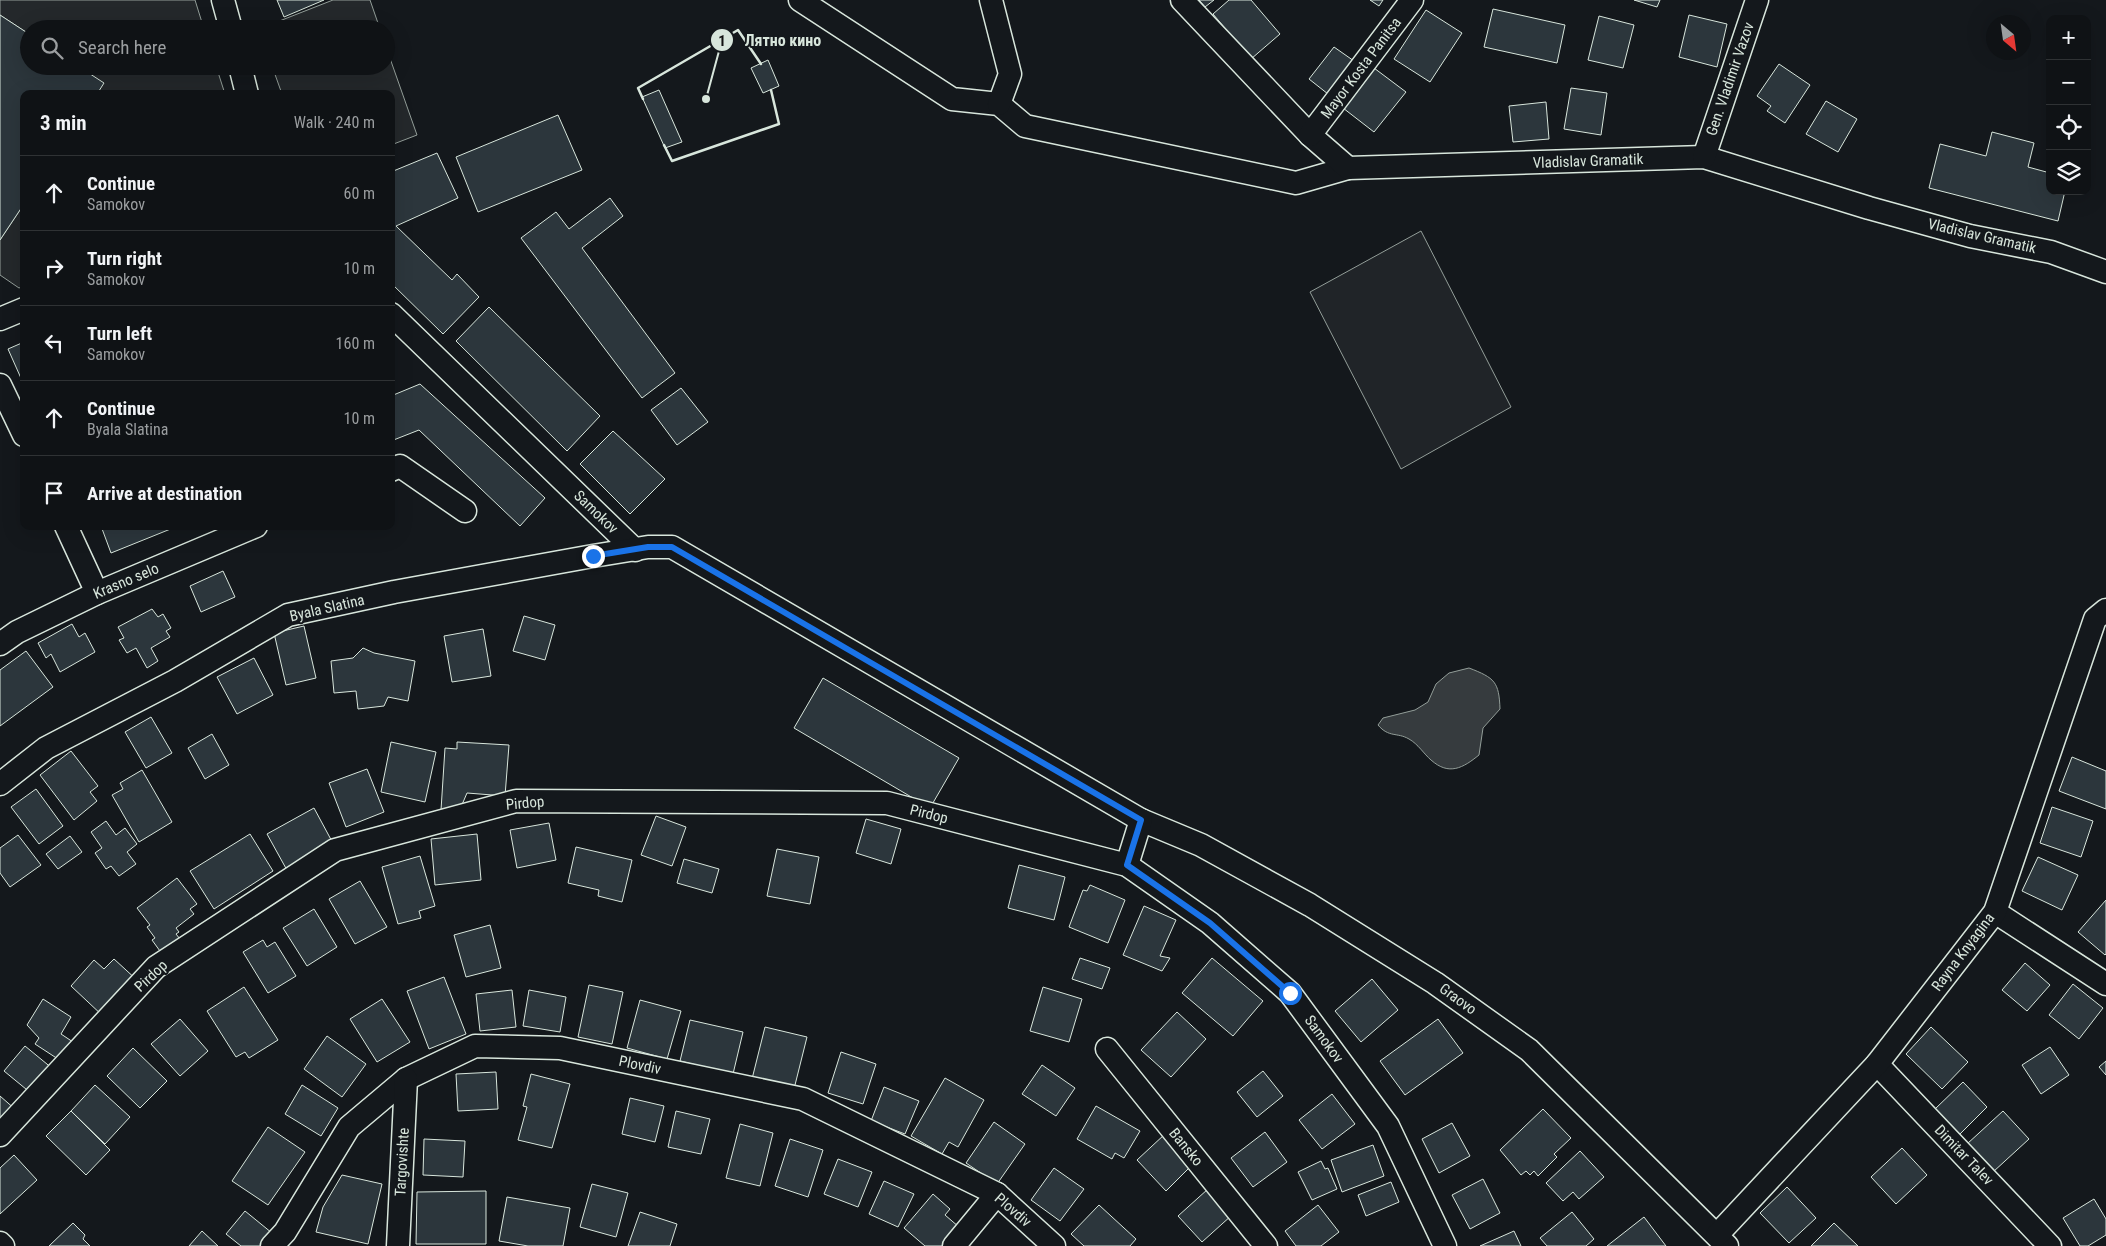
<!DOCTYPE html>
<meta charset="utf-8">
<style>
:root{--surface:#0f1215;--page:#181b1e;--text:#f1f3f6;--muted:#9b9ea0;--line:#2f3234}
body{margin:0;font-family:"Roboto Condensed",sans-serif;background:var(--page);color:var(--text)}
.controls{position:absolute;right:15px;top:15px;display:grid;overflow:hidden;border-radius:10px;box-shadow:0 5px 20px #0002}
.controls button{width:45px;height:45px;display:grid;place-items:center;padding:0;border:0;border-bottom:1px solid var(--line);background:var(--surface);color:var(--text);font:25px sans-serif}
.compass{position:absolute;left:1986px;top:15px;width:45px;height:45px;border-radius:50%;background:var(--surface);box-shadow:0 5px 20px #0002;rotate:151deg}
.stop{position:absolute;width:15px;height:15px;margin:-11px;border:4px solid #1a73e8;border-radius:50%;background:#fff}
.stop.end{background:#1a73e8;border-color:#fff;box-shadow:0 1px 5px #0008}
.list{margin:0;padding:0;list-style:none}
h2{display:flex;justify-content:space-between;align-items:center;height:65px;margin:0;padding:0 20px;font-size:21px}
h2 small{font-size:16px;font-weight:400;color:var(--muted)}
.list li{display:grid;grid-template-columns:32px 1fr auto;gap:15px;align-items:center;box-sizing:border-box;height:75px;padding:0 20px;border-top:1px solid var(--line)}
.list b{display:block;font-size:19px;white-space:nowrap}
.list p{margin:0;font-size:16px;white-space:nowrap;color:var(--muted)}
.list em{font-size:16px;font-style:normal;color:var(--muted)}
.icon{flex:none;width:28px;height:28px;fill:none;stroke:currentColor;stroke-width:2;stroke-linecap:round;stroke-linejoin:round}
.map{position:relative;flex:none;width:2106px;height:1246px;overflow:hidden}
.search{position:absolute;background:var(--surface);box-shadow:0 5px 20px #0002;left:20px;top:20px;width:375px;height:55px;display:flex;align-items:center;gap:12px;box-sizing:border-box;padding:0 18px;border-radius:28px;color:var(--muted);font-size:19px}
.panel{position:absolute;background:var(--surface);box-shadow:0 5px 20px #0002;left:20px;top:90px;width:375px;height:440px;border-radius:10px}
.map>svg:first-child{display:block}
</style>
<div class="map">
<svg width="2106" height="1246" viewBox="0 0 2106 1246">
<rect width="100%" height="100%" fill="#14181c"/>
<!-- green -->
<path fill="#202428" stroke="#939e99" d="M1421,231L1511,407L1401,469L1310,292Z"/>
<!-- parking -->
<g fill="#24282b" stroke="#939e99">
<path d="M0,0H195L204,29H29V34L0,15Z"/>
<path d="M333,0H370L380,29H259Z"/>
<path d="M386,47L417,135L391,145V94H282L272,66H386Z"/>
<path d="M78,66H216L225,94H97Z"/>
<path d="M24,204V286L19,288L0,275V240Z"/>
</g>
<!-- water -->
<path fill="#363b3e" stroke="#939e99" d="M1469,668C1495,678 1499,682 1500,709L1483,728L1479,755C1463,768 1449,776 1431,760C1424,754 1418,744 1409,739C1397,732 1389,738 1378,725L1383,718L1415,710L1428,702L1436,684L1449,673Z"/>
<!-- building -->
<g fill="#2c363c" stroke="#d8e6dc">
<path d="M277,0H324L284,17Z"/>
<path d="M1199,0H1214L1205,7Z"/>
<path d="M1229,0H1251L1280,34L1251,59L1213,14Z"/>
<path d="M1370,0H1383L1379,6Z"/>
<path d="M1634,0H1660L1657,7Z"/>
<path d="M1493,9L1565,25L1557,63L1484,47Z"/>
<path d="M1426,10L1462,33L1430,82L1394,59Z"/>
<path d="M0,15L29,34V66H78L104,83L97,94H24V204L0,240Z"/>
<path d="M1689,15L1727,24L1717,67L1679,57Z"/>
<path d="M1599,16L1634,25L1623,68L1588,60Z"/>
<path d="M1334,47L1354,61L1328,94L1309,79Z"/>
<path d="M768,60L779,86L763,93L751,68Z"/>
<path d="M1779,64L1810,85L1785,123L1767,111L1771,106L1757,96Z"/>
<path d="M1374,68L1406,92L1374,132L1343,108Z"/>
<path d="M1571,88L1607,93L1601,135L1564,129Z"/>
<path d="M659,90L682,142L665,148L642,97Z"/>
<path d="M1826,101L1857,119L1838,152L1806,134Z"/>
<path d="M1546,102L1549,139L1513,142L1509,106Z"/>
<path d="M558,115L582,170L478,212L456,157Z"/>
<path d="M1992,132L2034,143L2028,167L2050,173V191H2065L2058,221L1929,188L1940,144L1986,156Z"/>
<path d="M437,153L458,198L396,226L452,280L457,274L479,297L443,334L391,283V172Z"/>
<path d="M610,198L623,216L582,248L675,373L642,398L521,238L556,212L569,229Z"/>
<path d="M489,307L600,416L567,451L456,341Z"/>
<path d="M24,342V385L8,349Z"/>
<path d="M420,384L545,498L520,526L419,430L391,441V396Z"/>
<path d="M681,388L708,422L677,445L651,410Z"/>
<path d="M613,431L665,479L630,514L580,464Z"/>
<path d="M101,526H178L111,553Z"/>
<path d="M223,571L235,597L201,612L190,586Z"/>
<path d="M152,609L158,617L163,614L171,628L166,631L170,637L151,648L158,661L147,668L136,648L127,653L119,640L124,638L118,627Z"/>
<path d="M524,616L555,625L545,660L513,651Z"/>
<path d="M72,624L79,637L85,633L95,652L60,672L51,654L46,658L38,643Z"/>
<path d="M304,626L316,678L286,685L274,633Z"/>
<path d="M483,629L491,676L452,682L444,636Z"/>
<path d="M363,648L374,653L415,661L408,701L388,697L384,706L358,709L356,691L334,693L331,661L353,658Z"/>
<path d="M26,651L53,687L0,726V670Z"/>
<path d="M254,658L273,695L237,714L217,677Z"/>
<path d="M823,678L959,758L930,808L794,728Z"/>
<path d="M151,717L172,753L146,768L125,732Z"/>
<path d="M212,734L229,765L205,779L188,748Z"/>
<path d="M391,742L436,752L425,802L381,792Z"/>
<path d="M457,742L509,745L505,796L467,793L461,807L441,810L445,748L457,749Z"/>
<path d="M71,751L98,786L90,792L97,801L74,820L40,775Z"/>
<path d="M2072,757L2106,771V809L2059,791Z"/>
<path d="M367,769L384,812L346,827L329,783Z"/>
<path d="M142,770L172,822L139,842L112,795L123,789L120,783Z"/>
<path d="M36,789L63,826L39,844L11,807Z"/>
<path d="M2052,807L2093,821L2081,857L2040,843Z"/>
<path d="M314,808L335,847L288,872L267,834Z"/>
<path d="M656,816L686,827L672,866L641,855Z"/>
<path d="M866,819L901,829L891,864L856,853Z"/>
<path d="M106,821L116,835L125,828L137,844L127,852L136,864L119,876L111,866L106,869L95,853L102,848L91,832Z"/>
<path d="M549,823L556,860L517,868L510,830Z"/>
<path d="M250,834L273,871L214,909L190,871Z"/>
<path d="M477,834L481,880L435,885L431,839Z"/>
<path d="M18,835L41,865L10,887L0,873V848Z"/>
<path d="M70,836L82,852L58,869L46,854Z"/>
<path d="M576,847L632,860L622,902L598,896L599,890L568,883Z"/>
<path d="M777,849L819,857L810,904L767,896Z"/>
<path d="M420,856L435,906L419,911L421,918L398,924L382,867Z"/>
<path d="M2038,857L2078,875L2062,910L2022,891Z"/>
<path d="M684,859L719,869L712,893L677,883Z"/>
<path d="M1019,865L1065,877L1054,920L1008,908Z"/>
<path d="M177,878L197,904L190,909L194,914L176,928L179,932L176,934L184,944L165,958L152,940L155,938L147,927L150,925L137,908Z"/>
<path d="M360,881L387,927L355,944L329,899Z"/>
<path d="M1090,885L1125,900L1108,943L1069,927L1083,890L1087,891Z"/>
<path d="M2106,900V954L2105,955L2078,932Z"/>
<path d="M1144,906L1176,920L1160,956L1170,958L1162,971L1123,955Z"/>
<path d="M314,909L337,947L307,966L283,928Z"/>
<path d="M490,925L501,968L466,977L454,935Z"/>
<path d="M263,940L267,947L275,942L296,976L268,993L243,952Z"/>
<path d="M1080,958L1110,968L1102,989L1072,979Z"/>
<path d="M1212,958L1263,1001L1233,1036L1182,993Z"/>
<path d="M114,959L138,981L104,1017L71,986L94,960L104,969Z"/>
<path d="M2025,963L2050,985L2027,1011L2002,990Z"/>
<path d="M444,977L466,1034L429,1049L407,991Z"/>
<path d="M1372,979L1398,1010L1361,1042L1335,1011Z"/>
<path d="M2073,984L2103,1008L2079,1039L2049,1015Z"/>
<path d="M589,985L623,992L612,1044L578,1037Z"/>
<path d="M244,987L278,1040L249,1058L245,1052L236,1057L207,1011Z"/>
<path d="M1043,987L1082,999L1069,1042L1030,1031Z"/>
<path d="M512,990L516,1027L480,1031L476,994Z"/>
<path d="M529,990L566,997L560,1032L523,1026Z"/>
<path d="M43,999L71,1017L61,1034L73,1042L61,1061L35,1044L39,1038L27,1025Z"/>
<path d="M382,999L410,1042L377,1062L350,1019Z"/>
<path d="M640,1000L681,1011L667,1059L627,1048Z"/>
<path d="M1177,1012L1206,1039L1171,1077L1141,1050Z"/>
<path d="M180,1019L208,1051L180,1076L151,1044Z"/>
<path d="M1438,1019L1463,1053L1405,1095L1380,1061Z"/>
<path d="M690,1020L743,1032L733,1074L680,1061Z"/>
<path d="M765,1027L807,1037L794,1089L752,1079Z"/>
<path d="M1931,1027L1968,1062L1942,1089L1906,1054Z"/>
<path d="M327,1036L366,1064L342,1097L304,1069Z"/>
<path d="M25,1046L53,1069L32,1094L4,1071Z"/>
<path d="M2050,1047L2069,1075L2041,1094L2022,1065Z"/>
<path d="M133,1048L167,1081L140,1108L107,1076Z"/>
<path d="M841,1052L876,1064L863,1104L828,1093Z"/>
<path d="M2106,1061V1075L2099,1067Z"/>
<path d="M1042,1065L1075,1088L1056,1116L1022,1094Z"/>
<path d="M1263,1071L1283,1096L1257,1117L1237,1092Z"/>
<path d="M496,1072L498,1109L458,1111L456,1074Z"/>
<path d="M531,1074L570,1084L552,1148L518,1140L527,1107L523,1106Z"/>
<path d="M945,1078L984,1100L958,1147L949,1142L942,1154L911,1136Z"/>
<path d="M1963,1082L1987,1107L1960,1134L1935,1109Z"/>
<path d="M95,1085L130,1117L105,1144L71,1111Z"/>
<path d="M302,1085L338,1108L321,1136L285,1114Z"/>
<path d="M884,1087L919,1101L905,1134L871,1121Z"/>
<path d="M1332,1094L1355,1124L1322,1149L1299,1120Z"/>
<path d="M0,1096L16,1110L0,1128Z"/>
<path d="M630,1098L664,1106L655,1142L622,1134Z"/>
<path d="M1096,1106L1140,1131L1124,1158L1115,1153L1112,1159L1077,1139Z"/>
<path d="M1543,1109L1571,1138L1554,1154L1557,1157L1538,1176L1534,1171L1530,1175L1526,1171L1521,1175L1500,1150Z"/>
<path d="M71,1111L110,1150L86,1175L46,1136Z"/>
<path d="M676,1111L710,1119L701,1154L668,1147Z"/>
<path d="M2003,1111L2029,1139L1993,1172L1967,1144Z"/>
<path d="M994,1122L1025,1144L997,1184L966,1163Z"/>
<path d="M1452,1123L1470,1156L1439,1173L1422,1139Z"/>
<path d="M740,1124L773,1133L760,1186L726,1178Z"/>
<path d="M268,1127L305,1152L268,1205L232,1181Z"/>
<path d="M1265,1132L1287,1162L1253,1187L1231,1158Z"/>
<path d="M1165,1134L1193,1164L1166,1191L1137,1160Z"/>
<path d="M424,1139L465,1141L463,1177L423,1175Z"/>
<path d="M790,1139L823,1150L808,1197L775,1186Z"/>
<path d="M1373,1145L1384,1176L1342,1192L1331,1160Z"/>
<path d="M1902,1148L1927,1175L1896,1204L1871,1177Z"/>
<path d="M1580,1151L1604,1177L1579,1199L1573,1192L1563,1201L1546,1183Z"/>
<path d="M14,1155L37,1180L0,1214V1168Z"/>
<path d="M838,1159L872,1172L858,1207L824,1194Z"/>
<path d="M1321,1161L1325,1169L1328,1168L1337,1189L1312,1200L1298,1172Z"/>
<path d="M1054,1168L1084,1189L1060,1221L1031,1200Z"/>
<path d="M342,1175L382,1184L368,1244L316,1232L323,1207Z"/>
<path d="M1483,1179L1500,1213L1470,1229L1452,1195Z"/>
<path d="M884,1181L914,1194L898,1227L869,1214Z"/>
<path d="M1391,1182L1399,1202L1366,1216L1358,1195Z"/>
<path d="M592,1184L628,1193L616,1237L580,1227Z"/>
<path d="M1787,1187L1816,1218L1789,1243L1760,1213Z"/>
<path d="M1208,1189L1232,1215L1202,1242L1178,1216Z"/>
<path d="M486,1191V1244H416L417,1192Z"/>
<path d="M933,1194L950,1209L945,1215L959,1227L943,1246H925L904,1228Z"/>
<path d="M507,1197L570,1208L563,1246H528L499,1241Z"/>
<path d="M2094,1199L2106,1219V1235L2088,1246H2080L2063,1218Z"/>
<path d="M1099,1205L1136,1239L1130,1246H1084L1071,1234Z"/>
<path d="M1318,1205L1339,1232L1321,1246H1296L1285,1231Z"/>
<path d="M245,1211L272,1233L262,1246H241L226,1234Z"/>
<path d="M640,1212L677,1224L670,1246H628Z"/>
<path d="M1572,1212L1594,1239L1586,1246H1547L1540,1238Z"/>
<path d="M1644,1217L1666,1246H1607Z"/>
<path d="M73,1223L85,1235L83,1239L90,1246H49Z"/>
<path d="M1834,1223L1858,1246H1811Z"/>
<path d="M202,1231L218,1246H189Z"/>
<path d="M1514,1231L1521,1246H1480Z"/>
</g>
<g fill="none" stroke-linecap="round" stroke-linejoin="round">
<!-- street casing -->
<g stroke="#d8e6dc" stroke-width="25">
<g id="street">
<path d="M223,0L231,29"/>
<path d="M800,0L952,99L999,104L1025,126L1296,183L1348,168"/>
<path d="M991,0L1010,74L999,104"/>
<path d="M1182,0L1310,135L1348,168L1704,157L1869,208L1970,236L2051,252L2106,272"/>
<path d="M240,66L247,94"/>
<path d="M1310,135L1412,0"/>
<path d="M1704,157L1757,0"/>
<path d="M391,314L635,550"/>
<path d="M0,319L24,309"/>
<path d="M0,385L24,435"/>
<path d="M391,470L400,466L465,511"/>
<path d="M66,526L97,593"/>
<path d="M0,644L17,632L97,593L256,526"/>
<path d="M0,784L46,748L175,681L288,615L394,592L593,556L648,547H672L1141,820L1201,845L1310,905L1435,983L1529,1050L1727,1246"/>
<path d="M1127,865L1141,820"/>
<path d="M1995,912L2106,984"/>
<path d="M1107,1049L1266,1246"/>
<path d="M1877,1064L2050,1246"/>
<path d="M0,1135L156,967L335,850L516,801L887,803L1127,865L1210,923L1290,993L1388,1126L1445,1246"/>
<path d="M1717,1235L1877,1064L1995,912L2095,619L2106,610"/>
<path d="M0,1243L3,1246"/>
<path d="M272,1246L285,1232L349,1127L406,1079L475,1046L560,1048L803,1099L997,1194L1054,1246"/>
<path d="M398,1246L406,1079"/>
<path d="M954,1246L997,1194"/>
</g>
</g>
<!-- street -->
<use href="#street" stroke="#14181c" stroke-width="22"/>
<!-- wall -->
<g stroke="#d8e6dc" stroke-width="2.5">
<path d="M643,99L638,88L738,30L761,64"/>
<path d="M664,145L672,161L779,124L771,90"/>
</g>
</g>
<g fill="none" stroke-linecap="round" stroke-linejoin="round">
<!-- route -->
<path stroke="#1a73e8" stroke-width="6" d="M593,556L648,547H672L1141,820L1127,865L1210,923L1290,993"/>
</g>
<g text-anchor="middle" stroke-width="4" stroke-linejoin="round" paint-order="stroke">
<!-- street labels -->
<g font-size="15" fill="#d8e6dc" stroke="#14181c">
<text transform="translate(1361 68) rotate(-53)" y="5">Mayor Kosta Panitsa</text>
<text transform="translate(1730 79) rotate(-71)" y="5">Gen. Vladimir Vazov</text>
<text transform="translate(1588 161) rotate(-2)" y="5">Vladislav Gramatik</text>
<text transform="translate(1982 236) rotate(13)" y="5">Vladislav Gramatik</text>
<text transform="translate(596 512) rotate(44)" y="5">Samokov</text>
<text transform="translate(126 581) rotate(-23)" y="5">Krasno selo</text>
<text transform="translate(327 608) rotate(-13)" y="5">Byala Slatina</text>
<text transform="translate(525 803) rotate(-5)" y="5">Pirdop</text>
<text transform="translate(929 814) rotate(14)" y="5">Pirdop</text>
<text transform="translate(1963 952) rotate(-53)" y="5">Rayna Knyagina</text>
<text transform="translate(151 976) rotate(-43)" y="5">Pirdop</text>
<text transform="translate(1458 999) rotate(36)" y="5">Graovo</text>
<text transform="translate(1324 1039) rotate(54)" y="5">Samokov</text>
<text transform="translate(640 1065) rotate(12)" y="5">Plovdiv</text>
<text transform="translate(1186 1147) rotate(51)" y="5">Bansko</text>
<text transform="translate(1964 1155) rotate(46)" y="5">Dimitar Talev</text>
<text transform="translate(402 1162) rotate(-87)" y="5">Targovishte</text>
<text transform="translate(1013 1210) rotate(41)" y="5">Plovdiv</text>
</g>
</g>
<!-- callouts -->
<path fill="none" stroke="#d8e6dc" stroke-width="2" d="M706 99L722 40"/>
<g fill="#d8e6dc" stroke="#14181c" stroke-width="2">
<circle cx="706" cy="99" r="5"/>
<circle cx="722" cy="40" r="12"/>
</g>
<g font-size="15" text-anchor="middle" font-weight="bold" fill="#111">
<text x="722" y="46">1</text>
</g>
<g font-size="16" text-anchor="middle" font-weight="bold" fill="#d8e6dc" stroke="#14181c" stroke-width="4" stroke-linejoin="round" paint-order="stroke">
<text x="783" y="46">Лятно кино</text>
</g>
</svg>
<div class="controls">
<button>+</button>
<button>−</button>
<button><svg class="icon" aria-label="locate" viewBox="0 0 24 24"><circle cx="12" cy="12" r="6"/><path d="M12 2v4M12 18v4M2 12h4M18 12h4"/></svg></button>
<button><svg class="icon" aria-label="layers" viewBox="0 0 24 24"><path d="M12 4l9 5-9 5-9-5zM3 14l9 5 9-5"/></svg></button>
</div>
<svg class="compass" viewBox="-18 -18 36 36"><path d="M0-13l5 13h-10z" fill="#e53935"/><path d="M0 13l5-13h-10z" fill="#9b9ea0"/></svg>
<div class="stop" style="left:1290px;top:993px"></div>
<div class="stop end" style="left:593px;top:556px"></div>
<div class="search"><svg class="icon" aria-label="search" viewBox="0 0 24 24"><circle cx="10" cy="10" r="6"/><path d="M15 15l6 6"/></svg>Search here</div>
<section class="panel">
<h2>3 min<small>Walk · 240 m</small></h2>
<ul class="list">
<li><svg class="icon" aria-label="ahead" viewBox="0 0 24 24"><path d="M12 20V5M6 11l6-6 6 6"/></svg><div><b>Continue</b><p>Samokov</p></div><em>60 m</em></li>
<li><svg class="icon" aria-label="right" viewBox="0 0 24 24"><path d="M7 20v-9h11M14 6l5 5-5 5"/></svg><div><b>Turn right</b><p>Samokov</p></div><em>10 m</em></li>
<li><svg class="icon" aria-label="left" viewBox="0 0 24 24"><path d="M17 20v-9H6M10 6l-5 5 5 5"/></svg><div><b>Turn left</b><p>Samokov</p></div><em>160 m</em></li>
<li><svg class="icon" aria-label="ahead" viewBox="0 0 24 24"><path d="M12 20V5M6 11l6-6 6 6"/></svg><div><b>Continue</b><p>Byala Slatina</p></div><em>10 m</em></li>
<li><svg class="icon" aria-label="arrive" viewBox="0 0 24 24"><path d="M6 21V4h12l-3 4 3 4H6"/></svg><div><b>Arrive at destination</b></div></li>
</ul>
</section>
</div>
